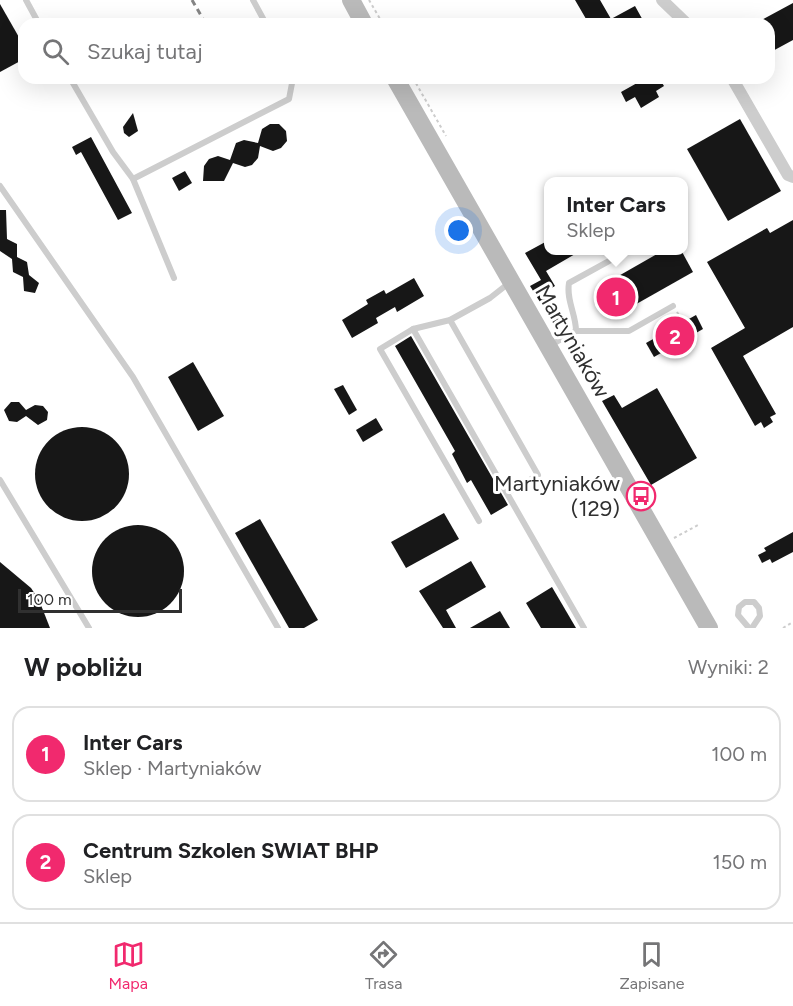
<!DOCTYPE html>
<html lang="pl">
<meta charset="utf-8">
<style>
:root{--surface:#fff;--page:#f6f6f6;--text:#202124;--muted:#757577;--line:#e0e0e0;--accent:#f1296e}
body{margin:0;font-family:Figtree,sans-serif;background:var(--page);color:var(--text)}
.scale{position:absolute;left:18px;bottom:15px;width:164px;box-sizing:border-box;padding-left:6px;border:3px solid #303030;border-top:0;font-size:16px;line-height:21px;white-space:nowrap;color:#303030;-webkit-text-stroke:4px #fff;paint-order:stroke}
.you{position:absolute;left:459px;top:231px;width:21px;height:21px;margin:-15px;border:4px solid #fff;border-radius:50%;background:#1a73e8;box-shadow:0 0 0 9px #1a73e833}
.badge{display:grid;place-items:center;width:39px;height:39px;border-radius:50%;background:var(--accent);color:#fff;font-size:20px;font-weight:700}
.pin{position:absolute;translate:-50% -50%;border:3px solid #fff;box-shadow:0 2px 6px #0006}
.popup{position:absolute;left:544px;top:177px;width:144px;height:78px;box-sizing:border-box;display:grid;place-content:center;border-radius:12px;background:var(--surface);filter:drop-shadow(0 2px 4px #0005);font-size:20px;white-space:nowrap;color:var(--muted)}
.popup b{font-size:22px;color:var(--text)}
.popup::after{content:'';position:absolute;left:50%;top:100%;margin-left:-12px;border:12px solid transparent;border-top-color:var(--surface)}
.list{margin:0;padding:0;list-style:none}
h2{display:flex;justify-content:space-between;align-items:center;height:78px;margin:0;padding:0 24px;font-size:26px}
h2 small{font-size:20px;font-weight:400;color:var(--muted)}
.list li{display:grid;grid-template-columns:39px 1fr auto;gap:18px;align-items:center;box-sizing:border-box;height:96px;margin:0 12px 12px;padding:0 12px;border:2px solid var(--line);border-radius:18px}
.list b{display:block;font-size:22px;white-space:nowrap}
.list p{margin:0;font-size:20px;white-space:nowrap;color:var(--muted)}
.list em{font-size:20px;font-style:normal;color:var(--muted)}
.icon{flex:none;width:33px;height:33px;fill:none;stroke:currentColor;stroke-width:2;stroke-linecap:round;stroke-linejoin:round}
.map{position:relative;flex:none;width:793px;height:628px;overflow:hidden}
.search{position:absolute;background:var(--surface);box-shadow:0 6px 24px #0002;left:18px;right:18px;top:18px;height:66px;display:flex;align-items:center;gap:15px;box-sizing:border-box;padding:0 21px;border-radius:18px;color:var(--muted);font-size:22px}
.sheet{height:294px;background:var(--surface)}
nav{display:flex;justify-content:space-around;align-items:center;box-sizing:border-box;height:84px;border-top:2px solid var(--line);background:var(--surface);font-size:16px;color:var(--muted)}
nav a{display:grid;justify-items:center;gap:3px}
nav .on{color:var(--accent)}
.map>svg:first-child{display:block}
</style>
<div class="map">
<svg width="793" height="628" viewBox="0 0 793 628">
<rect width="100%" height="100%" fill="#fff"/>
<!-- building -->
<g fill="#171717">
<path d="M575,0H600L611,19L635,6L645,24H589Z"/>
<path d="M793,3V40L769,53V24H754Z"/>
<path d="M0,4L24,46V59L0,72Z"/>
<path d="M646,78H659L664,86L656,91L659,97L641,108L635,97L626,102L621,92Z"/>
<path d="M133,113L138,131L129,137L124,133L123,127Z"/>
<path d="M740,119L781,191L728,221L687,149Z"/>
<path d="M270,124H279L286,131L287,141L281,148L273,151L260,146L258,158L252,165L245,167L233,163L224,181H203L204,166L209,159L218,156L230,160L236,143L244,140L258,143L262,129Z"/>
<path d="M91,137L132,213L118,220L81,152L76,155L72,147Z"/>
<path d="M185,171L192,183L179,191L172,178Z"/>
<path d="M0,210H6L7,239L17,244V257L27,262L29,275L39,283L35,293L24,291L23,277L13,272L12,259L0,251Z"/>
<path d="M793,220V327L743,356L776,414L770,417L773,422L764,428L761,422L755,426L711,348L745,328L707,262L767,228L770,233Z"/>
<path d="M549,240V250H582L546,271L555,286L548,290L564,320L555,326L530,286L541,280L525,253Z"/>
<path d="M664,250H681L693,272L624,311L608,282Z"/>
<path d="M414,278L424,296L397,312L395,307L376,318L378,323L352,338L342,320L368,304L366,300L384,290L386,294Z"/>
<path d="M696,315L703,329L654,357L646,343Z"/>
<path d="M411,336L508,505L491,515L471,480L467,483L452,454L455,451L395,346Z"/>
<path d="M193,362L224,416L198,431L168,377Z"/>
<path d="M343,385L357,410L349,415L334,389Z"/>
<path d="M657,388L697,458L651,485L602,401L614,395L622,408Z"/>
<path d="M11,402H19L26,410L35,405L43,406L48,412L47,420L38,425L26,416L17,422L9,421L4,410Z"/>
<path d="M376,418L383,430L363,442L356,430Z"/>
<circle cx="82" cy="474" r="47"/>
<path d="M444,513L459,539L406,568L391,542Z"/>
<path d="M260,519L318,620L304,628H289L235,533Z"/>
<circle cx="138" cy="571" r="46"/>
<path d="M793,532V552L772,563L770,559L762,563L758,555L766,551L764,548Z"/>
<path d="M471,561L486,587L446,610L456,628H443L419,591Z"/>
<path d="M0,562L31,588L39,600L50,628H0Z"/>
<path d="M552,587L576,628H541L526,603Z"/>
<path d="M500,611L510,628H470Z"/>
</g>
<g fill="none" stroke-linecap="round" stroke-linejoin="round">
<!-- path -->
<g stroke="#cdcdcd" stroke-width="2" stroke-dasharray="3 3" stroke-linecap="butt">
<path d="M369,0L383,24"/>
<path d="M413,78L446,136"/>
<path d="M677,312L683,322"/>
<path d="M674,538L700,524"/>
<path d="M783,628L793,622"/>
</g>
<!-- lane -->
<g stroke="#cdcdcd" stroke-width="6">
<path d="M26,0L39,24"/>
<path d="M253,0L266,24"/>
<path d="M70,78L113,152L133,179L174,278"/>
<path d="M133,179L289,99L293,78"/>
<path d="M0,186L133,377L278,628"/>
<path d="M450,320L538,475L507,493"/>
<path d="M413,329L584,628"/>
<path d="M576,331H629L673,306"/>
<path d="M551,345L576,331C576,314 566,300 569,283L629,250"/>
<path d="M0,480L89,628"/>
<path d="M479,521L380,349L413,329L450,320L490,298L509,283"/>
<path d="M749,628L738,615L739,607L745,602H754L759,608L760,616L752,628"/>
</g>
<!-- street -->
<g stroke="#cdcdcd" stroke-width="12">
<path d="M662,0L687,24"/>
<path d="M732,78L788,175L793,177"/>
</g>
<!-- secondary -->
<g stroke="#bababa" stroke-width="18">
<path d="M351,0L364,24"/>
<path d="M395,78L709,628"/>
</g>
<!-- rail -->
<path stroke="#858585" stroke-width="3" stroke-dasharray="6 4.5" stroke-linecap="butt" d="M192,0L206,24"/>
</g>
<!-- icons -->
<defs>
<g id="bus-ring" transform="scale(1.5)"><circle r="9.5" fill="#fff" stroke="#f1296e" stroke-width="1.5"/><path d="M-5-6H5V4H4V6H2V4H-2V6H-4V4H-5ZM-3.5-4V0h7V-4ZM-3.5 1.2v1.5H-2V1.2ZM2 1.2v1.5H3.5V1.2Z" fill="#f1296e"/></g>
</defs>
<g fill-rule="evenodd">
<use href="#bus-ring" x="641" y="496"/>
</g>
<g text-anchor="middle" stroke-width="6" stroke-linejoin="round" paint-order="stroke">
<!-- street labels -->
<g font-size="22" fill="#303030" stroke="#fff">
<text transform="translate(573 341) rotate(60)" y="8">Martyniaków</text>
</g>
<!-- poi labels -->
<g font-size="22" fill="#303030" stroke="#fff" text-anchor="end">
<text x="620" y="491">Martyniaków<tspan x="620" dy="25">(129)</tspan></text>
</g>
</g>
</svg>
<div class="scale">100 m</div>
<div class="you"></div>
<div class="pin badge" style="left:616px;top:297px">1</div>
<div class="popup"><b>Inter Cars</b>Sklep</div>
<div class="pin badge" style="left:675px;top:336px">2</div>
<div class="search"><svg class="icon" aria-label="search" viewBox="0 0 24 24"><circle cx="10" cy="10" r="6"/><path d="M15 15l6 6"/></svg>Szukaj tutaj</div>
</div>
<section class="sheet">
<h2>W pobliżu<small>Wyniki: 2</small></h2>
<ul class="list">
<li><span class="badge">1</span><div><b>Inter Cars</b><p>Sklep · Martyniaków</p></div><em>100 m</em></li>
<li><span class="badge">2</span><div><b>Centrum Szkolen SWIAT BHP</b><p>Sklep</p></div><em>150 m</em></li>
</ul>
</section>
<nav>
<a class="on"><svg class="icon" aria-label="map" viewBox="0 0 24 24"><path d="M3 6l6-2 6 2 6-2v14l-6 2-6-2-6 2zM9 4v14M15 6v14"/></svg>Mapa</a>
<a><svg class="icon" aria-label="directions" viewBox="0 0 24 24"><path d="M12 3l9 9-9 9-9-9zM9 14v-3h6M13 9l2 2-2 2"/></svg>Trasa</a>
<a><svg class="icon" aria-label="saved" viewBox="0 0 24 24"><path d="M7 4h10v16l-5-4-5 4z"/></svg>Zapisane</a>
</nav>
